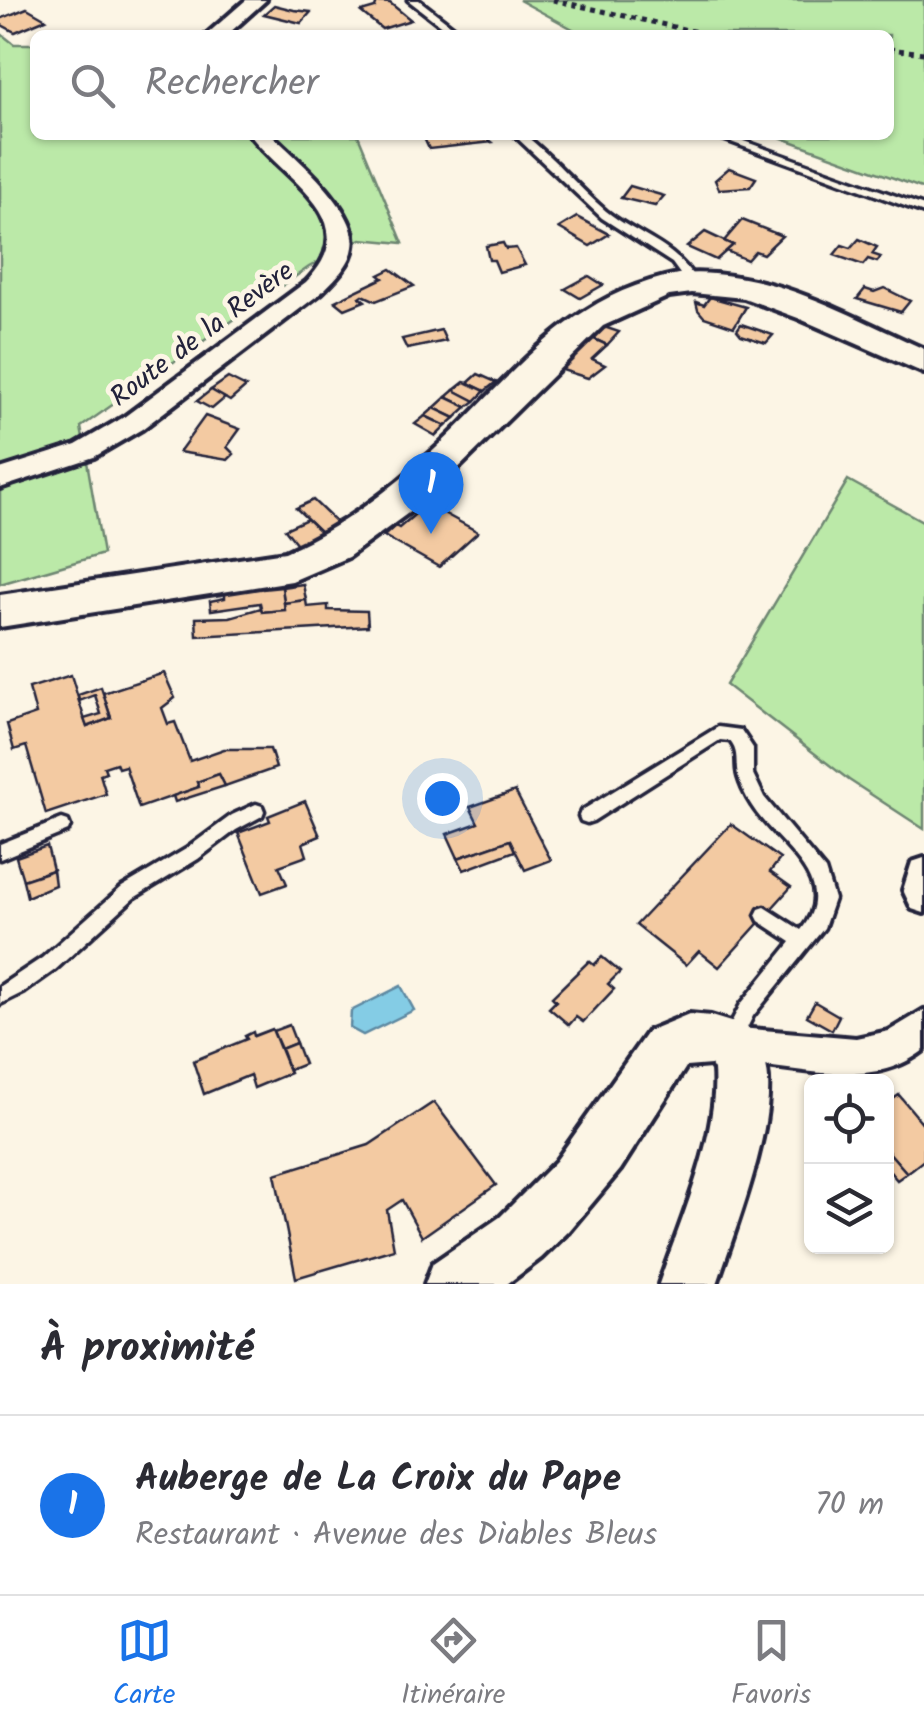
<!DOCTYPE html>
<html lang="fr">
<meta charset="utf-8">
<style>
:root{--surface:#fff;--page:#f2f2f3;--text:#2b2b33;--muted:#7c7c81;--line:#e1e1e2;--accent:#1a73e8}
body{margin:0;font-family:Kalam,sans-serif;background:var(--page);color:var(--text)}
.controls{position:absolute;right:30px;bottom:30px;display:grid;overflow:hidden;border-radius:15px;box-shadow:0 2px 8px #0004}
.controls button{width:90px;height:90px;display:grid;place-items:center;padding:0;border:0;border-bottom:2px solid var(--line);background:var(--surface);color:var(--text);font:50px sans-serif}
.you{position:absolute;left:442px;top:798px;width:35px;height:35px;margin:-25px;border:8px solid #fff;border-radius:50%;background:#1a73e8;box-shadow:0 0 0 15px #1a73e833}
.badge{display:grid;place-items:center;width:65px;height:65px;border-radius:50%;background:var(--accent);color:#fff;font-size:32px;font-weight:700}
.pin{position:absolute;translate:-50% -82px;filter:drop-shadow(0 2px 5px #0008)}
.pin::after{content:'';position:absolute;top:52px;width:35px;height:30px;background:inherit;clip-path:polygon(0 0,100% 0,50% 100%)}
.list{margin:0;padding:0;list-style:none}
h2{display:flex;justify-content:space-between;align-items:center;height:130px;margin:0;padding:0 40px;font-size:42px}
h2 small{font-size:32px;font-weight:400;color:var(--muted)}
.list li{display:grid;grid-template-columns:65px 1fr auto;gap:30px;align-items:center;box-sizing:border-box;height:180px;padding:0 40px;border-top:2px solid var(--line)}
.list b{display:block;font-size:38px;white-space:nowrap}
.list p{margin:0;font-size:32px;white-space:nowrap;color:var(--muted)}
.list em{font-size:32px;font-style:normal;color:var(--muted)}
.icon{flex:none;width:55px;height:55px;fill:none;stroke:currentColor;stroke-width:2;stroke-linecap:round;stroke-linejoin:round}
.map{position:relative;flex:none;width:924px;height:1284px;overflow:hidden}
.search{position:absolute;background:var(--surface);box-shadow:0 2px 8px #0004;left:30px;right:30px;top:30px;height:110px;display:flex;align-items:center;gap:25px;box-sizing:border-box;padding:0 35px;border-radius:15px;color:var(--muted);font-size:38px}
.sheet{height:310px;background:var(--surface)}
nav{display:flex;justify-content:space-around;align-items:center;box-sizing:border-box;height:140px;border-top:2px solid var(--line);background:var(--surface);font-size:28px;color:var(--muted)}
nav a{display:grid;justify-items:center;gap:5px}
nav .on{color:var(--accent)}
.map>svg:first-child{display:block}
</style>
<div class="map">
<svg width="924" height="1284" viewBox="0 0 924 1284">
<rect width="100%" height="100%" fill="#fcf5e5"/>
<filter id="ink" filterUnits="userSpaceOnUse"><feTurbulence type="fractalNoise" baseFrequency=".01" numOctaves="2"/><feDisplacementMap in="SourceGraphic" scale="20" xChannelSelector="R" yChannelSelector="G"/><feConvolveMatrix kernelMatrix="1 2 1 2 8 2 1 2 1" color-interpolation-filters="sRGB"/></filter>
<g filter="url(#ink)">
<!-- green -->
<g fill="#bbe9a8" stroke="#6e8672" stroke-width="2.5">
<path d="M519,0H924V189L774,135H889V35H584Z"/>
<path d="M0,33L14,44H35V135H358L403,243L361,239L309,267L81,427L103,554L0,584Z"/>
<path d="M848,480L924,522V829L849,780L726,685Z"/>
</g>
<!-- water -->
<path fill="#84cce5" stroke="#5d88a1" stroke-width="2.5" d="M401,986L414,1010L363,1035L350,1028L351,1011Z"/>
<!-- building -->
<g fill="#f3caa2" stroke="#22223b" stroke-width="2.5">
<path d="M377,2L390,3L411,20L382,29L361,12L375,8Z"/>
<path d="M274,5L294,10L311,12L301,23L264,14Z"/>
<path d="M27,8L46,19L15,32L0,24V19Z"/>
<path d="M445,135H483L492,142L429,149L424,138Z"/>
<path d="M729,168L756,178L750,187L719,189L715,180Z"/>
<path d="M630,186L664,196L655,206L621,198Z"/>
<path d="M577,217L609,234L590,246L559,228Z"/>
<path d="M742,220L782,236L763,254L755,251L747,260L726,251L733,245L724,241Z"/>
<path d="M705,232L724,241L733,245L716,260L687,247Z"/>
<path d="M859,239L877,247L872,254L881,257L877,262L868,259L863,265L834,255L842,245L851,248Z"/>
<path d="M503,243L506,249L516,248L525,265L499,272L494,260H489L486,246Z"/>
<path d="M391,269L414,286L376,301L363,295L360,297L365,301L345,309L335,301L383,278L379,275Z"/>
<path d="M589,276L603,285L580,298L565,289Z"/>
<path d="M884,288L910,301L901,312L857,299L865,289L874,292Z"/>
<path d="M710,297L746,307L734,327L704,317L698,310L696,302L704,305Z"/>
<path d="M741,324L773,335L766,343L741,335L737,330Z"/>
<path d="M604,327L619,332L607,345L592,338Z"/>
<path d="M441,330L446,341L407,349L402,339Z"/>
<path d="M592,338L607,345L592,359L605,365L588,378L559,369Z"/>
<path d="M478,374L496,382L485,391L468,383Z"/>
<path d="M228,378L246,387L230,401L211,390Z"/>
<path d="M464,382L468,383L485,391L475,401L454,390Z"/>
<path d="M211,390L225,398L212,409L197,401Z"/>
<path d="M454,390L475,401L467,407L446,397Z"/>
<path d="M446,397L467,407L455,418L434,408Z"/>
<path d="M434,408L455,418L446,426L425,416Z"/>
<path d="M205,416L240,429L227,447L234,454L228,460L179,452Z"/>
<path d="M425,416L446,426L436,436L415,424Z"/>
<path d="M313,500L342,528L326,537L296,508Z"/>
<path d="M427,504L478,532L439,567L384,536L395,526L399,528Z"/>
<path d="M307,519L326,537L300,548L285,529Z"/>
<path d="M303,584L306,600L284,603L282,587Z"/>
<path d="M262,586L263,589L282,587L285,610L262,612L260,603L211,610L210,601L225,598V592Z"/>
<path d="M306,600L307,607L328,605V610L367,611L368,626L197,636L196,618L230,617L261,608L262,612L285,610L284,603Z"/>
<path d="M164,673L175,698L162,708L168,724L175,722L190,761L224,749H270L276,768L225,786L219,774L197,782L199,787L139,808L125,766L118,768L116,763L104,767L106,772L100,774L106,794L46,814L26,746L14,750L7,724L36,714L29,688L71,675L87,727L111,718L103,693Z"/>
<path d="M101,687L111,718L87,727L84,719L101,714L95,695L79,701L78,695Z"/>
<path d="M219,774L225,786L175,802L173,796L199,787L197,782Z"/>
<path d="M515,791L551,860L525,870L510,840L458,858L447,834L478,823L470,807Z"/>
<path d="M305,801L320,836L303,843L307,856L279,866L287,884L262,893L238,833L270,821L268,816Z"/>
<path d="M731,824L780,859L770,872L791,887L719,967L699,951L686,965L636,925Z"/>
<path d="M510,840L515,851L464,870L458,858Z"/>
<path d="M47,846L53,870L23,880L16,857Z"/>
<path d="M53,870L55,885L27,897L23,880Z"/>
<path d="M602,957L620,972L608,984L614,989L583,1022L576,1017L569,1025L549,1008L556,1001L552,997L589,961L594,965Z"/>
<path d="M815,1002L839,1016L832,1030L807,1016Z"/>
<path d="M289,1025L296,1043L281,1049L273,1031Z"/>
<path d="M272,1029L290,1073L254,1088L250,1075L204,1094L193,1061L247,1039L245,1036L253,1032L254,1036Z"/>
<path d="M296,1043L304,1064L289,1070L281,1049Z"/>
<path d="M899,1095L924,1125V1160L907,1173L886,1149V1104Z"/>
<path d="M434,1102L496,1185L422,1237L402,1200L387,1210L394,1249L296,1278L275,1174L369,1145Z"/>
<path d="M886,1149L907,1173L897,1180L886,1167Z"/>
</g>
<g fill="none" stroke-linecap="round" stroke-linejoin="round">
<!-- lane casing -->
<g stroke="#22223b" stroke-width="7">
<g id="lane">
<path d="M408,0H419L464,35H453Z"/>
<path d="M514,135H525C554,158 578,187 606,211C639,237 675,244 698,283L696,285H688L672,263L602,218Z"/>
<path d="M712,135H727L924,206V213Z"/>
<path d="M718,727L741,730L753,748V774L764,797L825,870L834,899L824,928L753,1016L737,1048L730,1051L723,1048L721,1042L741,1004L791,942L759,921L756,915L759,909L765,907L801,930C842,880 777,846 752,806C746,797 738,781 737,770C736,758 738,751 730,741L720,740L593,821L587,823L581,821L579,816L581,811Z"/>
<path d="M256,804L262,806L264,811L262,816L236,830L198,859L134,898L55,970L24,992L0,1004V986L42,958L122,887L186,849L232,815Z"/>
<path d="M62,819L68,821L70,826L68,831L0,859V844Z"/>
</g>
</g>
<!-- street casing -->
<g stroke="#22223b" stroke-width="8">
<g id="street">
<path d="M246,0H266L227,35H206Z"/>
<path d="M250,135H272C296,158 360,211 353,247C351,264 334,280 322,292L142,429L94,457L0,488V469L76,445L124,417L306,282C368,219 287,183 250,135Z"/>
<path d="M924,858V913L912,909L903,890L912,862Z"/>
<path d="M924,1010V1050C868,1094 792,1064 728,1063L715,1058L709,1045L715,1032L728,1027L856,1038L889,1031Z"/>
</g>
</g>
<!-- secondary casing -->
<g stroke="#22223b" stroke-width="8">
<g id="secondary">
<path d="M678,274C765,266 847,315 924,349V373L798,318L744,298L692,293L669,296L603,326L426,500L348,557L292,581L0,627V595L285,552C342,527 389,491 435,449C515,375 565,296 678,274Z"/>
<path d="M689,1014L711,1016L747,1027C755,1040 765,1054 767,1070C776,1126 735,1229 717,1284H659C680,1222 719,1136 714,1070L711,1065L686,1067L620,1170L569,1231L541,1258L507,1284H425L433,1263L500,1217L556,1161L648,1031Z"/>
</g>
</g>
<!-- path -->
<g stroke="#22223b" stroke-width="5" stroke-dasharray="5 5" stroke-linecap="butt">
<path d="M553,0L710,35"/>
<path d="M889,49L924,53"/>
</g>
<!-- lane -->
<use href="#lane" fill="#fcf5e5" fill-rule="evenodd"/>
<!-- street -->
<use href="#street" fill="#fcf5e5" fill-rule="evenodd"/>
<!-- secondary -->
<use href="#secondary" fill="#fcf5e5" fill-rule="evenodd"/>
</g>
</g>
<g text-anchor="middle" stroke-width="10" stroke-linejoin="round" paint-order="stroke">
<!-- street labels -->
<g font-size="28" fill="#22223b" stroke="#fcf5e5">
<text transform="translate(201 333) rotate(-37)" y="10">Route de la Revère</text>
</g>
</g>
</svg>
<div class="controls">
<button><svg class="icon" aria-label="locate" viewBox="0 0 24 24"><circle cx="12" cy="12" r="6"/><path d="M12 2v4M12 18v4M2 12h4M18 12h4"/></svg></button>
<button><svg class="icon" aria-label="layers" viewBox="0 0 24 24"><path d="M12 4l9 5-9 5-9-5zM3 14l9 5 9-5"/></svg></button>
</div>
<div class="you"></div>
<div class="pin badge" style="left:431px;top:534px">1</div>
<div class="search"><svg class="icon" aria-label="search" viewBox="0 0 24 24"><circle cx="10" cy="10" r="6"/><path d="M15 15l6 6"/></svg>Rechercher</div>
</div>
<section class="sheet">
<h2>À proximité<small></small></h2>
<ul class="list">
<li><span class="badge">1</span><div><b>Auberge de La Croix du Pape</b><p>Restaurant · Avenue des Diables Bleus</p></div><em>70 m</em></li>
</ul>
</section>
<nav>
<a class="on"><svg class="icon" aria-label="map" viewBox="0 0 24 24"><path d="M3 6l6-2 6 2 6-2v14l-6 2-6-2-6 2zM9 4v14M15 6v14"/></svg>Carte</a>
<a><svg class="icon" aria-label="directions" viewBox="0 0 24 24"><path d="M12 3l9 9-9 9-9-9zM9 14v-3h6M13 9l2 2-2 2"/></svg>Itinéraire</a>
<a><svg class="icon" aria-label="saved" viewBox="0 0 24 24"><path d="M7 4h10v16l-5-4-5 4z"/></svg>Favoris</a>
</nav>
